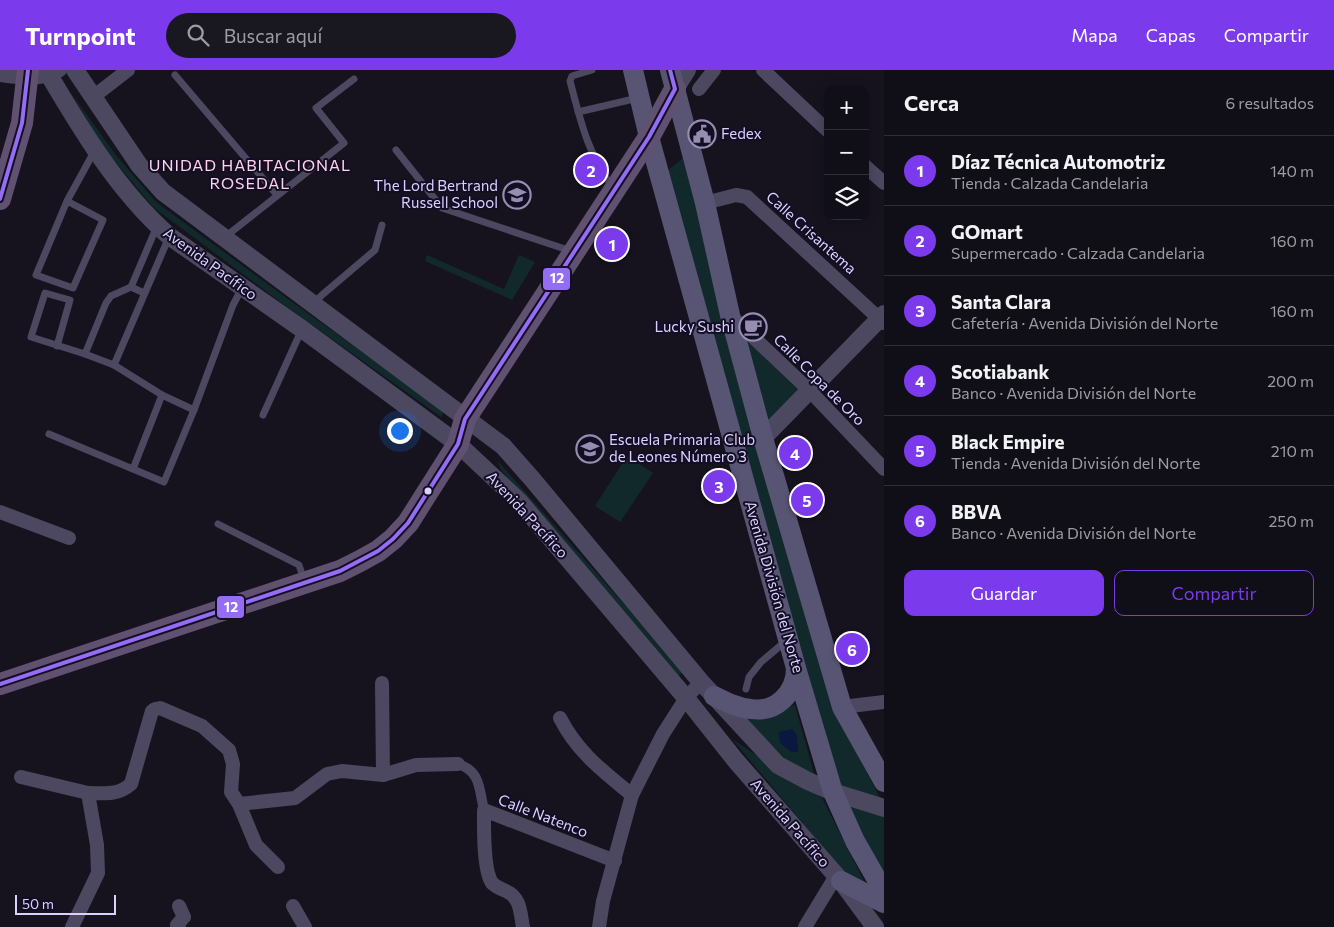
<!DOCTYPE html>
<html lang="es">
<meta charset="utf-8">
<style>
:root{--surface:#100e17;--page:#191720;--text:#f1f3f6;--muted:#9c9ca1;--line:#302e36;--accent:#7c3aed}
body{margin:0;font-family:Commissioner,sans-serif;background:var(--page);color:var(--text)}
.controls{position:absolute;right:15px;top:15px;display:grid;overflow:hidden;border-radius:10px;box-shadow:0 2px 12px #0003}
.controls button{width:45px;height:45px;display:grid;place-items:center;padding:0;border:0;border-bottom:1px solid var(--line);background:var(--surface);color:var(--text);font:25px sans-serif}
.scale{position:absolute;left:15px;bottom:12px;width:101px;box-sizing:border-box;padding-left:5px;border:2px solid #dbd1ff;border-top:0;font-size:14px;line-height:18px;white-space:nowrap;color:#dbd1ff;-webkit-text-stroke:4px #140e24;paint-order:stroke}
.you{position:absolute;left:399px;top:360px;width:18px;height:18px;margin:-12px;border:4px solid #fff;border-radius:50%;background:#1a73e8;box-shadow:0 0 0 8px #1a73e833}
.badge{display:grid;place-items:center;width:32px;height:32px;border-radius:50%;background:var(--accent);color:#fff;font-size:16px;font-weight:700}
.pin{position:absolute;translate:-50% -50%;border:2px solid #fff;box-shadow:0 1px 5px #0006}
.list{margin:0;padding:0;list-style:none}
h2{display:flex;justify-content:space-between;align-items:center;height:65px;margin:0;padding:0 20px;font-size:21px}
h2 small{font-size:16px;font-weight:400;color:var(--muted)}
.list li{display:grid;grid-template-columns:32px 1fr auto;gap:15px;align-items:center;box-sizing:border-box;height:70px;padding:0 20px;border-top:1px solid var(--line)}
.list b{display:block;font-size:19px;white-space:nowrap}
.list p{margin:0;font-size:16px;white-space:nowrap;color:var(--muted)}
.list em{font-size:16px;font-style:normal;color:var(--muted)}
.actions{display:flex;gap:10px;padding:15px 20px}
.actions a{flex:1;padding:11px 0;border:1px solid var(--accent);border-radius:10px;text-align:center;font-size:18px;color:var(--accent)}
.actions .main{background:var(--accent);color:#fff}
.icon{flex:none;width:28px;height:28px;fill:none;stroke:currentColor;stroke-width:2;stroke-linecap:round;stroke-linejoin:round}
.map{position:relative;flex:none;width:884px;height:857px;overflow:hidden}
header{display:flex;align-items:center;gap:30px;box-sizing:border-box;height:70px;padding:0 25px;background:var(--accent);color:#fff}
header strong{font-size:24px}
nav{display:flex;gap:28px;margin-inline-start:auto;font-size:18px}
.search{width:350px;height:45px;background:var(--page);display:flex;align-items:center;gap:12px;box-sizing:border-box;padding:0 18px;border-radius:28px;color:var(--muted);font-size:19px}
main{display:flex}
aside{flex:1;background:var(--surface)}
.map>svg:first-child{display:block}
</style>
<header>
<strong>Turnpoint</strong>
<div class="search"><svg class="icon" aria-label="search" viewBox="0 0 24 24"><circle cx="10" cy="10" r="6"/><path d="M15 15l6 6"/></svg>Buscar aquí</div>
<nav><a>Mapa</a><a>Capas</a><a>Compartir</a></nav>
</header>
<main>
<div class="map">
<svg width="884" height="857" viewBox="0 0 884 857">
<rect width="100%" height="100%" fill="#16131f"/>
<!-- green -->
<g fill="#12292c">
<path d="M72,24L115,84L156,132L288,229L444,341L441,347L283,234L153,137L103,77Z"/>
<path d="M683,88L838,646L881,730L841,715L808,617L667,101Z"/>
<path d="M427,185L504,219L519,185L535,192L512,230L425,191Z"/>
<path d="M736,245L809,320L766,364Z"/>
<path d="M627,386L653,403L620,452L595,436Z"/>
<path d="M497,390L683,601L678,607L501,400Z"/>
<path d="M795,635L815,707L785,689L743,646Z"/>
<path d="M732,669L822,728L865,813L848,807Z"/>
<path d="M845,728L884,742V807Z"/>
</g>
<!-- water -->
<path fill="#0a183f" d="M792,659L797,665L798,682H791L780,673L779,662Z"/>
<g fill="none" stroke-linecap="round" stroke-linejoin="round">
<!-- service -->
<g stroke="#4b4860" stroke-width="7">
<path d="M592,0L572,6L570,11C581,52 587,82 613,118"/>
<path d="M175,5L277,125"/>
<path d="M578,42L638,28"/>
<path d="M396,80L442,138L571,181"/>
<path d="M67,131L103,150L73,218L36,205L67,131L95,80"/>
<path d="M225,167L344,73L316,38L354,9"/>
<path d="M131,217L157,156"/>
<path d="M314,233L322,225L375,180L382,155"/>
<path d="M57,276L70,230L45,223L31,267L85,284"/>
<path d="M114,295L169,167"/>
<path d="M194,340L233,235L242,218"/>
<path d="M263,345L302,259"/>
<path d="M49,364L164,412L194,340L162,325L114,295L85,284L106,233L111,226L131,217L144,223"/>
<path d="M133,399L162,325"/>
<path d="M218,454L299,495L304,510"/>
<path d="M746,619L749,607L761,592L786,571"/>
</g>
<!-- pedestrian -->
<path stroke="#4b4860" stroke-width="10" d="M458,694C481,701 479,720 484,740"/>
<!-- minor -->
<g stroke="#4b4860" stroke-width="14">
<path d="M763,0L828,61"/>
<path d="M0,5C21,8 41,11 60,0"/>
<path d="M699,19L714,0"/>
<path d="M93,27L128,0"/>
<path d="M865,96L884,113"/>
<path d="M705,133L736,125L747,127L884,253"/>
<path d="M731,246L809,320L884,399"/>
<path d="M0,442L69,468"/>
<path d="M382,613L383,705"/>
<path d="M842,637L884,632"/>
<path d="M560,648C578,683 603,701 632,725"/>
<path d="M21,707L88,723"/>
<path d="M239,734L295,728L327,704L342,701L383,705L416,695L458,694"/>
<path d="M293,836L305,857"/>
<path d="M72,857L98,803L97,775L88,723C105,723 117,726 131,714L152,641L155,639L160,638L202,656L229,680L233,694L231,722L239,734L256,775L278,797"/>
<path d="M179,857L177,855L184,847L179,836"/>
<path d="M523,857C520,842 521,828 506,821C501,819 496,817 492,813C483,800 484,756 484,740L615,791"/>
<path d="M599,857L603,831L632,725L663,664L686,628L701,612"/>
<path d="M805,857L836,806"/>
</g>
<!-- tertiary -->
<g stroke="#4b4860" stroke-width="18">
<path d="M46,0C81,59 117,120 169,166L302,259L458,374L519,431L686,628L736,691L841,811L875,857"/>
<path d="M75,0L139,95L163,122L503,376L533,410L701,612L778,695L808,711L833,722L884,738"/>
<path d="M675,19L687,0"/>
<path d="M763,368L884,244"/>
</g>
<!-- secondary -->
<g stroke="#585473" stroke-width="20">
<path d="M633,0L649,67L796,598L833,722L855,771L884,822"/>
<path d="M670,0L705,133L730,245L763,368L842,637L884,712"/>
<path d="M714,626C726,632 738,638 751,639C776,643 796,623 796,598"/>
<path d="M841,811L884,833"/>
</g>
<!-- primary -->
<g stroke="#605171" stroke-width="22">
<path d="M0,129L22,53L28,0"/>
<path d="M0,614L340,501L360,491L378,481L393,469L408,453L458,374L465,349L649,67L675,19"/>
</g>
<!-- bus-1 casing -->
<g stroke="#140e24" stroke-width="8">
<g id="bus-1">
<path d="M0,129L22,53L28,0"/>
<path d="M0,614L340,501L378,481L393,469L408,453L458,374L465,349L649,67L675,19L670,0"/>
</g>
</g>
<!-- bus-1 -->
<use href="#bus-1" stroke="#956df4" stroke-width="4"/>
</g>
<!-- icons -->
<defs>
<g id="civic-ring" transform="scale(1.4375)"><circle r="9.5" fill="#140e24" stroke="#968eb1" stroke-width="1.5"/><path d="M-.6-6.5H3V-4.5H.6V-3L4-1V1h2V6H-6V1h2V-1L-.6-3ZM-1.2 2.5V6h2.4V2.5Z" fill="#968eb1"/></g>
<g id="school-ring" transform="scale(1.4375)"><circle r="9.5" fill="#140e24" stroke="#968eb1" stroke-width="1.5"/><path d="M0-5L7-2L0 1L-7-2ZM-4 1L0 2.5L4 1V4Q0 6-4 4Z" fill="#968eb1"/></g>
<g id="cafe-ring" transform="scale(1.4375)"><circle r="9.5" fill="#140e24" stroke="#968eb1" stroke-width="1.5"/><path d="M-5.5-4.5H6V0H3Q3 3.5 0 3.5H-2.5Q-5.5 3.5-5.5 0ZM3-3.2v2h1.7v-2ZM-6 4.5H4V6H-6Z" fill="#968eb1"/></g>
</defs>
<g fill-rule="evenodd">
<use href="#civic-ring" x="702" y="64"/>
<use href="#school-ring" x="517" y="125"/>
<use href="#cafe-ring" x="753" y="257"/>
<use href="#school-ring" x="590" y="379"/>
</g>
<!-- markers -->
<circle fill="#dbd1ff" stroke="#140e24" stroke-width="2" cx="428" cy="421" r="4.5"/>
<g text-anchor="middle" stroke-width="4" stroke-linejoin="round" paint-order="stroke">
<!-- poi labels -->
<g font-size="15" fill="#dbd1ff" stroke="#140e24" text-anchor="start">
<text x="721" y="69">Fedex</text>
<text x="498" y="121" text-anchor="end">The Lord Bertrand<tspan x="498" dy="17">Russell School</tspan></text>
<text x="734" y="262" text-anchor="end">Lucky Sushi</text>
<text x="609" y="375">Escuela Primaria Club<tspan x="609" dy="17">de Leones Número 3</tspan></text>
</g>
<!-- street labels -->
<g font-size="15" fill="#dbd1ff" stroke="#140e24">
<text transform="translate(811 163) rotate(42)" y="5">Calle Crisantema</text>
<text transform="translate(210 194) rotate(36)" y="5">Avenida Pacífico</text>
<text transform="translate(819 310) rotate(45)" y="5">Calle Copa de Oro</text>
<text transform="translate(527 445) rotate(47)" y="5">Avenida Pacífico</text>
<text transform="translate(774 517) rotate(74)" y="5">Avenida División del Norte</text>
<text transform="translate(543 746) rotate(21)" y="5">Calle Natenco</text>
<text transform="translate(790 753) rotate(49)" y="5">Avenida Pacífico</text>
</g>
<!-- neighbourhood labels -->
<g font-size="16" letter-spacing="1" fill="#ffd3eb" stroke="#140e24">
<text x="250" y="101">UNIDAD HABITACIONAL<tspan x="250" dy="18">ROSEDAL</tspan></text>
</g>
</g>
<g stroke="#140e24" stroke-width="2">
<rect x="542" y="197" width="29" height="24" rx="5" fill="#956df4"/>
<rect x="216" y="525" width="29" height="24" rx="5" fill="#956df4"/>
</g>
<g font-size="14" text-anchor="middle" font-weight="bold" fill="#fff">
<text x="557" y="213">12</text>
<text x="231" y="542">12</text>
</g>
</svg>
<div class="controls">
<button>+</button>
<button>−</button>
<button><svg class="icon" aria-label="layers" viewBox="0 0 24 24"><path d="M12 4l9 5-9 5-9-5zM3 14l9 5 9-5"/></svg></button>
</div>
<div class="scale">50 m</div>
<div class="you"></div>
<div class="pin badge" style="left:612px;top:174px">1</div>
<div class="pin badge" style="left:591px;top:100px">2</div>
<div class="pin badge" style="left:719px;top:416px">3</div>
<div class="pin badge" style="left:795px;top:383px">4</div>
<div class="pin badge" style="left:807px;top:430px">5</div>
<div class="pin badge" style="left:852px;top:579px">6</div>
</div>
<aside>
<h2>Cerca<small>6 resultados</small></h2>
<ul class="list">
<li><span class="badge">1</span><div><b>Díaz Técnica Automotriz</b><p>Tienda · Calzada Candelaria</p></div><em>140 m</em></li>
<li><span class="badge">2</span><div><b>GOmart</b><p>Supermercado · Calzada Candelaria</p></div><em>160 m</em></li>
<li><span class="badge">3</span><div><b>Santa Clara</b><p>Cafetería · Avenida División del Norte</p></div><em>160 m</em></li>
<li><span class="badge">4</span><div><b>Scotiabank</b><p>Banco · Avenida División del Norte</p></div><em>200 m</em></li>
<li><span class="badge">5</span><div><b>Black Empire</b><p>Tienda · Avenida División del Norte</p></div><em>210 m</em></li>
<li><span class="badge">6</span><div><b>BBVA</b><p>Banco · Avenida División del Norte</p></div><em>250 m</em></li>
</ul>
<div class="actions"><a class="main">Guardar</a><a>Compartir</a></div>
</aside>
</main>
